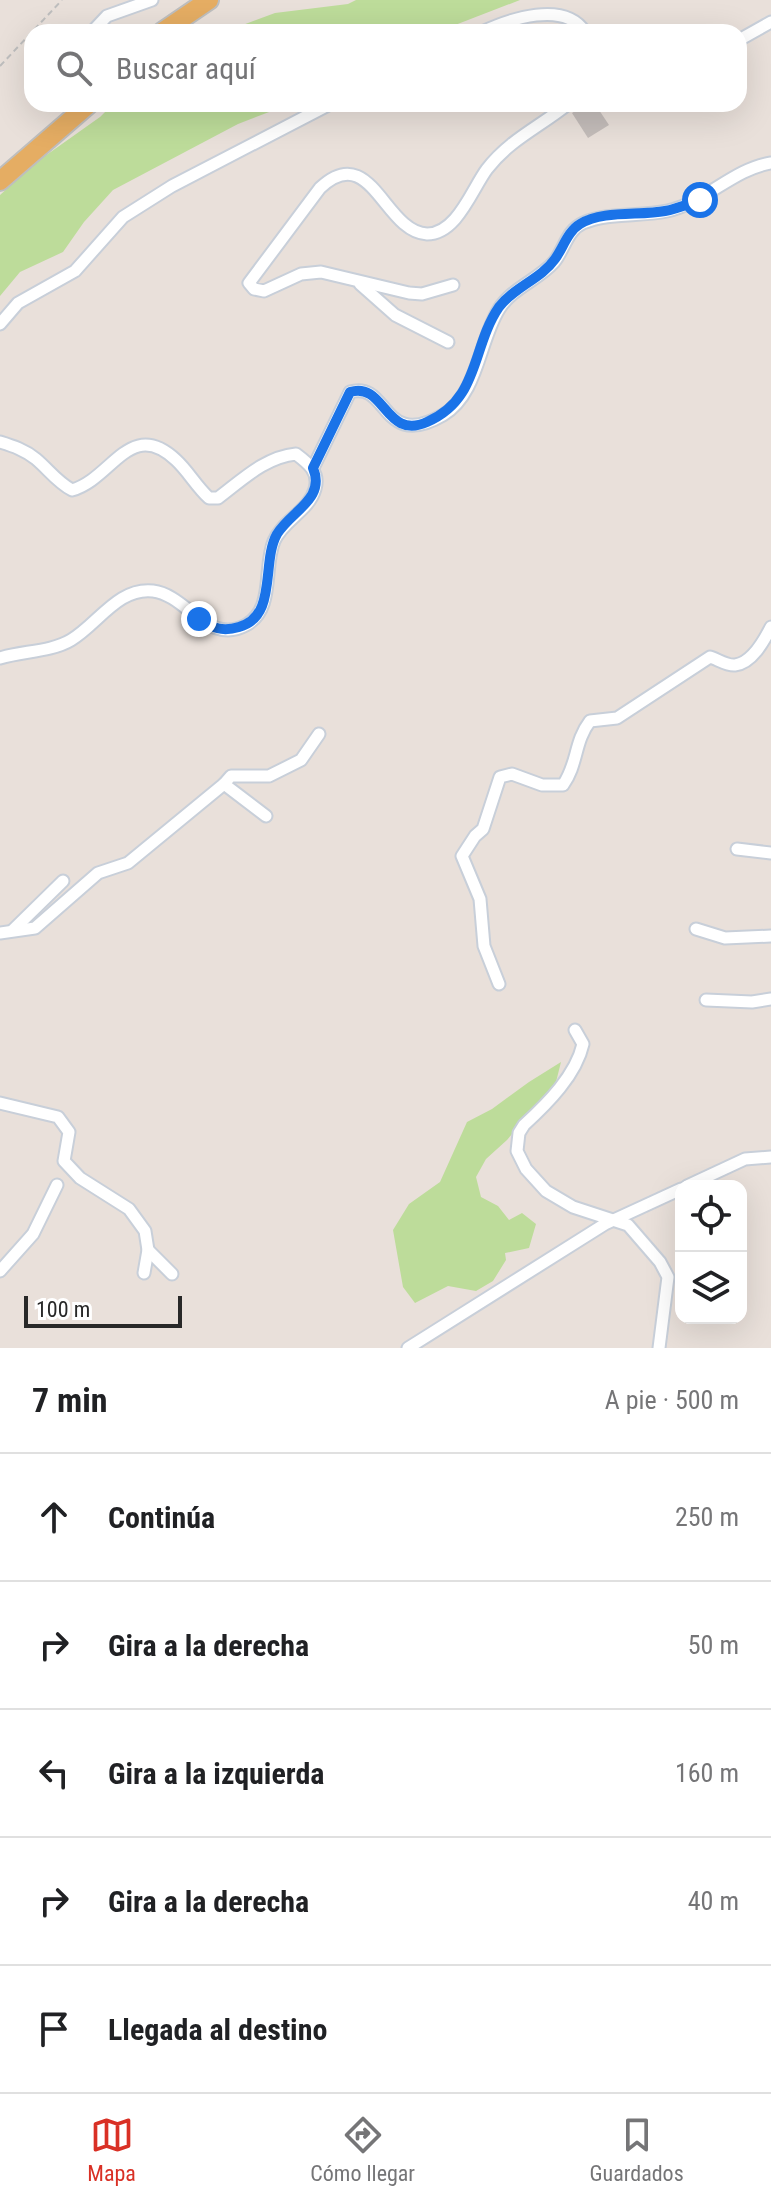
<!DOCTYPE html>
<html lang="es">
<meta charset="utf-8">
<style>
:root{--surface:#fff;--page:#f6f6f6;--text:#202124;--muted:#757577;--line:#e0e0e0;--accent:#d93025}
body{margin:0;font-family:"Roboto Condensed",sans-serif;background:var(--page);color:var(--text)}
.controls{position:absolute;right:24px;bottom:24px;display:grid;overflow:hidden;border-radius:16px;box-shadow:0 8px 32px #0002}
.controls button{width:72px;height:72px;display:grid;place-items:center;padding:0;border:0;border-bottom:2px solid var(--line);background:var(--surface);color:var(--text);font:40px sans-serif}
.scale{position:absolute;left:24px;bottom:20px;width:158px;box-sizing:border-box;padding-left:8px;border:4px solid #282828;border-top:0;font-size:22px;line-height:28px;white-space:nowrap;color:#282828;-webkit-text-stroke:6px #fff;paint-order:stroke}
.stop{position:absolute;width:24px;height:24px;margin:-18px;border:6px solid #1a73e8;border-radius:50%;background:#fff}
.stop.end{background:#1a73e8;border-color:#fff;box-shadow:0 2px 8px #0008}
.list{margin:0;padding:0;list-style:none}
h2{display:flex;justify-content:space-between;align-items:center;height:104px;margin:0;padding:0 32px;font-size:34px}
h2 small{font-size:26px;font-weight:400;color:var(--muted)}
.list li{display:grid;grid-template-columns:52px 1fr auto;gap:24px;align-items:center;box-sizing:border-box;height:128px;padding:0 32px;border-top:2px solid var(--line)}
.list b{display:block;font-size:30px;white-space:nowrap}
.list em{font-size:26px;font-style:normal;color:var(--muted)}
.icon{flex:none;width:44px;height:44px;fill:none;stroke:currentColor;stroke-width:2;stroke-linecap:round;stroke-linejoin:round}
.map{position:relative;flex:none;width:771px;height:1348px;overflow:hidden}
.search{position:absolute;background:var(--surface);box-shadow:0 8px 32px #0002;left:24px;right:24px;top:24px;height:88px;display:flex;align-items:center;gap:20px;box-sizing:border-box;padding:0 28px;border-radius:24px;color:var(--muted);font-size:30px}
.sheet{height:744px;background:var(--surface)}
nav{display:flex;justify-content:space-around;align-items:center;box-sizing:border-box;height:112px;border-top:2px solid var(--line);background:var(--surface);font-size:22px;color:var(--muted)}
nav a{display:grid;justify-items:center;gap:4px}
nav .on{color:var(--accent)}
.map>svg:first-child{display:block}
</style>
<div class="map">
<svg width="771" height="1348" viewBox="0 0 771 1348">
<rect width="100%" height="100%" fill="#e9e0da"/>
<!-- green -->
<g fill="#bddc9a">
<path d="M356,0H520L437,32H224L275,13L348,4Z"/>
<path d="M113,104H290L238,124L113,190L84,222L63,252L20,272L0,296V195L38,161L100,117Z"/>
<path d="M561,1062L556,1082L507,1140L486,1159L476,1177L481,1197L498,1206L509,1220L522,1213L536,1224L529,1248L505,1253L506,1260L493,1281L476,1291L448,1286L415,1303L403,1287L393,1230L409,1204L440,1182L467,1122L492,1109L529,1082Z"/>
</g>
<!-- building -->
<path fill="#c4bdba" d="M586,104H595L609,125L588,138L572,113Z"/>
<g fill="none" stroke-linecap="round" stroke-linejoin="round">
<!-- street casing -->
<g stroke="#c8cfd9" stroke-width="15">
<g id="street">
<path d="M92,32L107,16L152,0"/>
<path d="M482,32C510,19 564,0 585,32"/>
<path d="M739,40L771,22"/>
<path d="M71,104H72"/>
<path d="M360,284L395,315L448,342"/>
<path d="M453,285L422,294L409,293L321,272L301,274L264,291L254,289L249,283L320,188C371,140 384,232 427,234C457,234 472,189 487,169C509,140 541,126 568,104"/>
<path d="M0,324L18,303L75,271L123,217L172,186L330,104"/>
<path d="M0,442C13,446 25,450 36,459C49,470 57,482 72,490C112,479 130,417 176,460C188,471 196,486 209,498H218C242,480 265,457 296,454C308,463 320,472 315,489C309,511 283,520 274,541C263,567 275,609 246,625C208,646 187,595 153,591C118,587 98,624 71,640C51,652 22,651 0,658"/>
<path d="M313,468L350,392C389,380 381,451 443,415C478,394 479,341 499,309C512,288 538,280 554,262C564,250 567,230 583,223C609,212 639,217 667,211C705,203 733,169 771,163"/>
<path d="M224,784L266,816"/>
<path d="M737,849L771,853"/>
<path d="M696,929L725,938L771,936"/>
<path d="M13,930L63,881"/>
<path d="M0,933L35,928L98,873L128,863L224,784L231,776H269L301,760L319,734"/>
<path d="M499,984L484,946L480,899L462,856L475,836L483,829L500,777L512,774L542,785H563C578,764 574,742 590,721L617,718L710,657C717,659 727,666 735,665C752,663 764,641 771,627"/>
<path d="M706,1000L752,1002L771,999"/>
<path d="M575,1030L583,1044C576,1075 548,1103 524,1125L519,1133L517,1151L526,1169L546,1191L573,1207L628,1225L660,1262L668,1277L659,1348"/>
<path d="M0,1103L58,1117L69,1132L64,1161L80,1178L129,1209L145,1231L148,1250L144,1273"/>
<path d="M687,1186L745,1159L771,1157"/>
<path d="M148,1250L172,1274"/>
<path d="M0,1271L33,1234L57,1185"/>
<path d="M408,1348L605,1224L681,1189"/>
</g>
</g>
<!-- primary casing -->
<g stroke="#bebebe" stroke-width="22">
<g id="primary">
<path d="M162,32L209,0"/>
<path d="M0,181L89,104"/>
</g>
</g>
<!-- path -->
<path stroke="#bebebe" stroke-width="2" stroke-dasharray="6 4" stroke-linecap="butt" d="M0,66L62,0"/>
<!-- street -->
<use href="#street" stroke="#fff" stroke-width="11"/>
<!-- primary -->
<use href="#primary" stroke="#e5ad63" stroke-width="18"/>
</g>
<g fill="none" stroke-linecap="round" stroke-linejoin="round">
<!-- route -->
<path stroke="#1a73e8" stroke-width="10" d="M199,619C213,628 222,632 239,627C278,616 261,562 277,534C291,511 326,499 313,468L350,392C385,381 385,441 427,422C480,399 471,348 499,307C514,287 541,279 555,259C563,248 568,231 580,224C603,210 639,216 665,211C676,209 688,204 700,200"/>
</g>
</svg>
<div class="controls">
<button><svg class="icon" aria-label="locate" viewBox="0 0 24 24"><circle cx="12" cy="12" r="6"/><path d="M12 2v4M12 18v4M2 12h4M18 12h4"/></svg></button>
<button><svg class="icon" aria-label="layers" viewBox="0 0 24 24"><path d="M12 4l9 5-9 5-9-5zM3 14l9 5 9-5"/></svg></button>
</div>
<div class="scale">100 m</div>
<div class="stop" style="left:700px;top:200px"></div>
<div class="stop end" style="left:199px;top:619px"></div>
<div class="search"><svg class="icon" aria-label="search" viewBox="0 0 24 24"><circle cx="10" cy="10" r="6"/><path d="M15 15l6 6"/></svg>Buscar aquí</div>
</div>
<section class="sheet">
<h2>7 min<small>A pie · 500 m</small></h2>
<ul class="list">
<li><svg class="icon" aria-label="ahead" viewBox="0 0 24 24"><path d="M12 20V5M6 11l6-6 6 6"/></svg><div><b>Continúa</b></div><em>250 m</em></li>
<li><svg class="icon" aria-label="right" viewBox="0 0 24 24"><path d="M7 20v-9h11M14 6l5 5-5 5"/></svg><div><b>Gira a la derecha</b></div><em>50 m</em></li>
<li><svg class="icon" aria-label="left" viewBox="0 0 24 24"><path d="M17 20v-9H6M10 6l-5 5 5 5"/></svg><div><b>Gira a la izquierda</b></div><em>160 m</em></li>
<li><svg class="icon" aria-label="right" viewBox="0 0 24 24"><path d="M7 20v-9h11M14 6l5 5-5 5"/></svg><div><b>Gira a la derecha</b></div><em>40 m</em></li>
<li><svg class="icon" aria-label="arrive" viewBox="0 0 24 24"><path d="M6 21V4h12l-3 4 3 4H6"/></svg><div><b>Llegada al destino</b></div></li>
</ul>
</section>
<nav>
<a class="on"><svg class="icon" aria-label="map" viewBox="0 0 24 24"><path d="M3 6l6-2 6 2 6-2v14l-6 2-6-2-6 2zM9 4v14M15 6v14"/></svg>Mapa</a>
<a><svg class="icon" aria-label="directions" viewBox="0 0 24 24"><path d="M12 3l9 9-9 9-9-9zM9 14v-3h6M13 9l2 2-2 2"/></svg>Cómo llegar</a>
<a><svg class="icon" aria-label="saved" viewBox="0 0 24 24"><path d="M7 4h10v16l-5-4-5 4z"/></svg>Guardados</a>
</nav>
